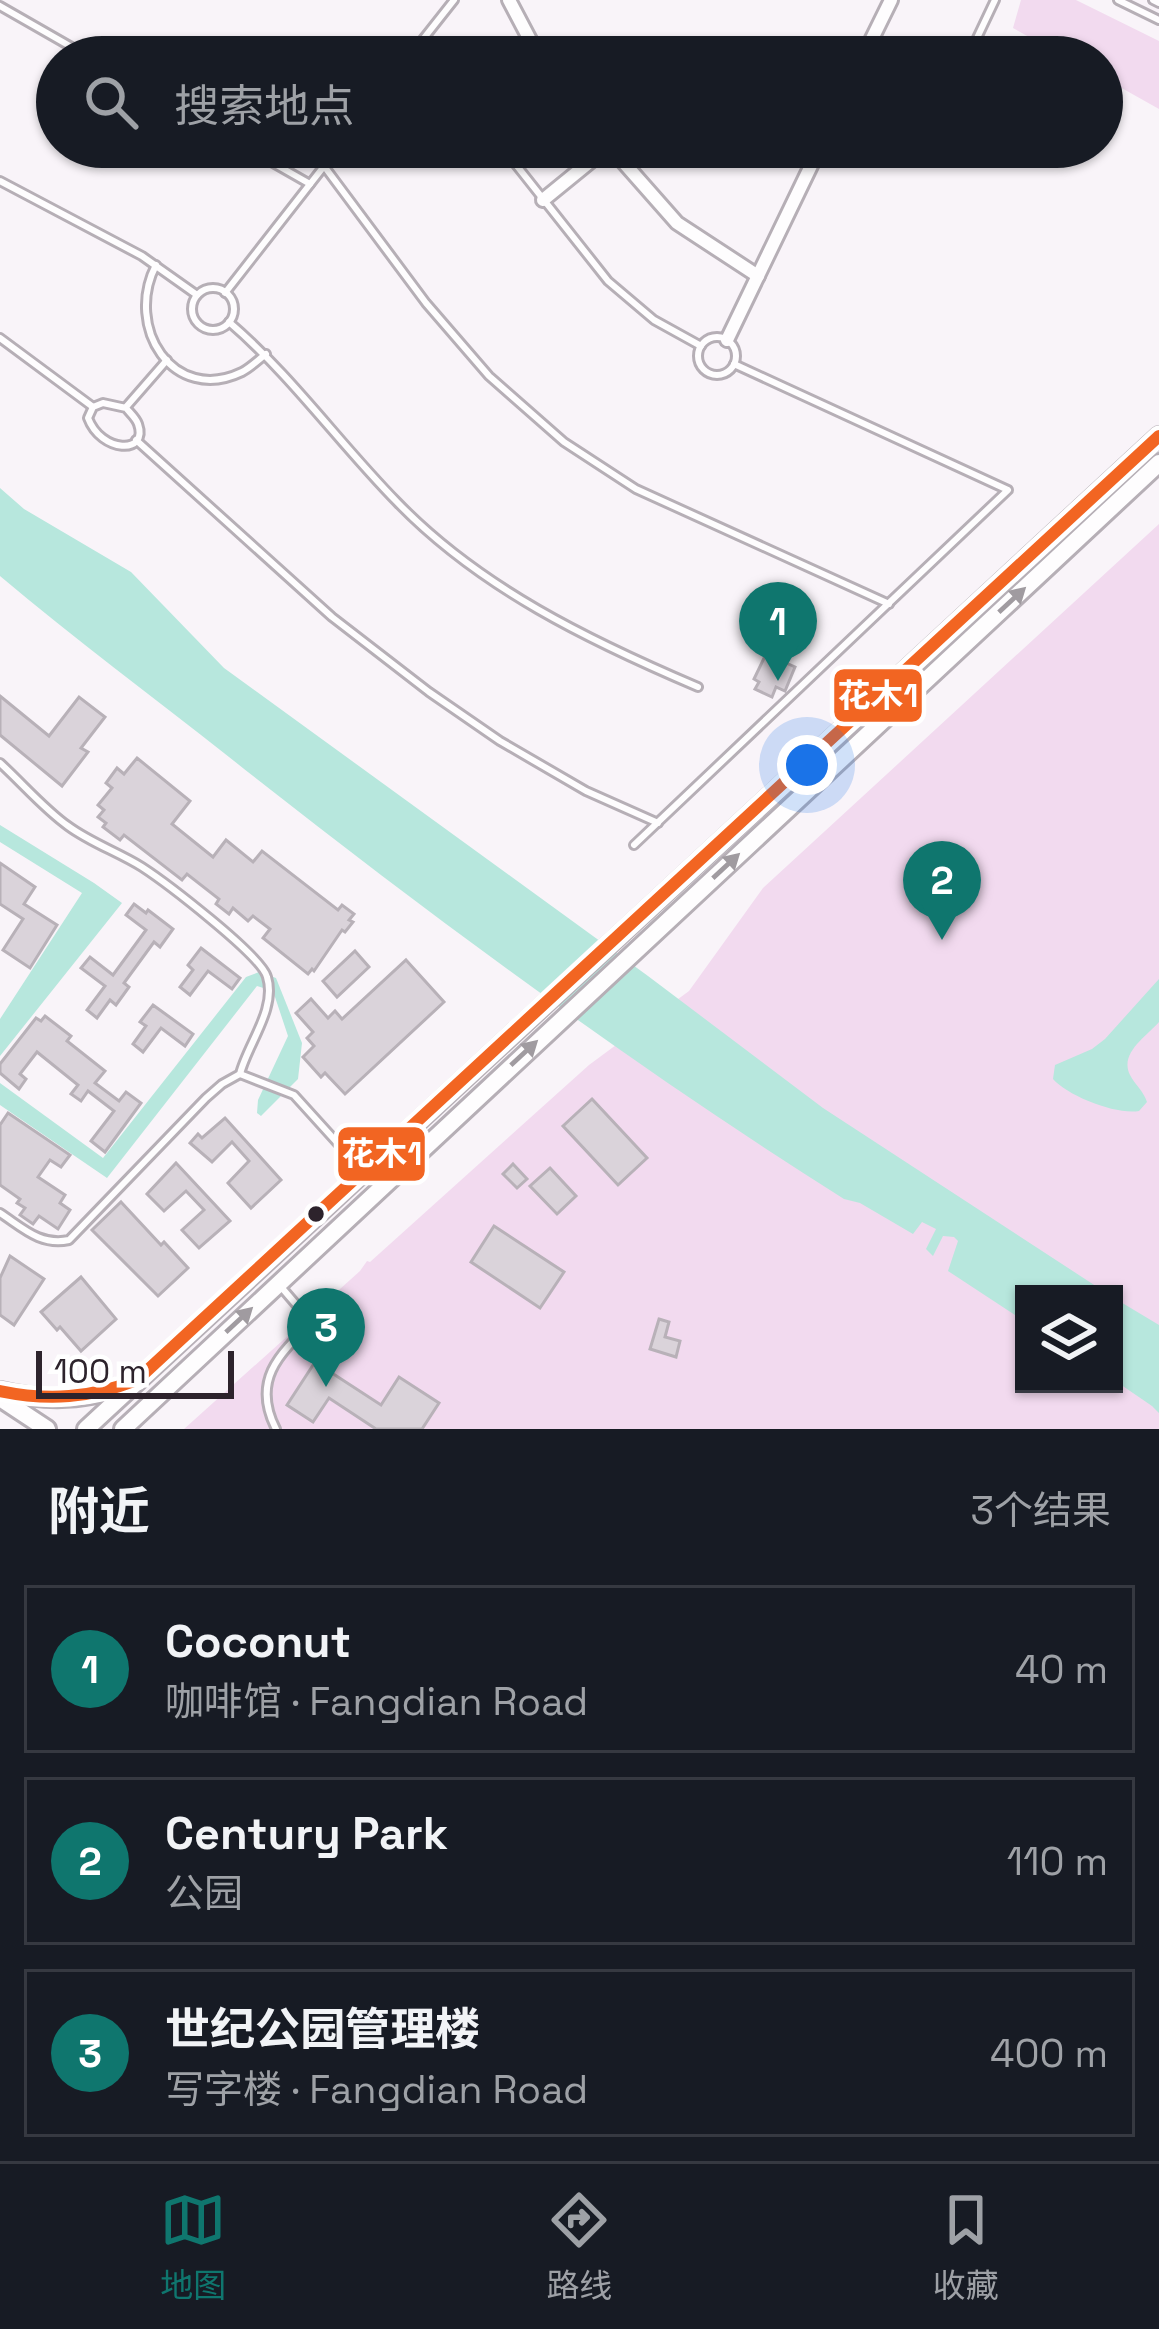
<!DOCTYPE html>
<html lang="zh">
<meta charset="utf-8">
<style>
:root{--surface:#171b24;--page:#242831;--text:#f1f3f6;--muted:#9ea1a6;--line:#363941;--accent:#0f766e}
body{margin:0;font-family:"Space Grotesk","Noto Sans SC",sans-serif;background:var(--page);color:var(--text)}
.controls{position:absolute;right:36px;bottom:36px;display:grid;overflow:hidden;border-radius:0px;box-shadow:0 3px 9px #0004}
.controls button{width:108px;height:108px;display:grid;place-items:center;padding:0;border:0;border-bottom:3px solid var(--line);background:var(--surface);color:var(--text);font:60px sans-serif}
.scale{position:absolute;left:36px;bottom:30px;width:198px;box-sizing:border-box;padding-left:12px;border:6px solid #2d232c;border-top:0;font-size:33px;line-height:42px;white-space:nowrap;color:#2d232c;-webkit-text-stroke:9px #fff;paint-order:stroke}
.you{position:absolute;left:807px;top:765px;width:42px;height:42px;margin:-30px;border:9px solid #fff;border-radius:50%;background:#1a73e8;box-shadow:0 0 0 18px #1a73e833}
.badge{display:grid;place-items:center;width:78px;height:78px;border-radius:50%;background:var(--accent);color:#fff;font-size:39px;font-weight:700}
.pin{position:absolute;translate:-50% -99px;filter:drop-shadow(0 3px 6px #0008)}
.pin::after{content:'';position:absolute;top:63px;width:42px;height:36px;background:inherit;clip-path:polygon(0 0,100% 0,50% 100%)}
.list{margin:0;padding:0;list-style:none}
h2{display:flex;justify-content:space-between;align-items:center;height:156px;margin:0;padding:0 48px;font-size:51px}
h2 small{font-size:39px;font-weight:400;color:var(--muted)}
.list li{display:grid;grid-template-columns:78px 1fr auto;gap:36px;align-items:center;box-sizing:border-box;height:168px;margin:0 24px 24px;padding:0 24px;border:3px solid var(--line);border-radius:0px}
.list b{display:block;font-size:45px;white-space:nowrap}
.list p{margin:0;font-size:39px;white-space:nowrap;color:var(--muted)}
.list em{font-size:39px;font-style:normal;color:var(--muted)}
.icon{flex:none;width:66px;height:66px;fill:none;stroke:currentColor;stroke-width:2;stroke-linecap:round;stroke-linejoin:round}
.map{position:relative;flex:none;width:1159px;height:1429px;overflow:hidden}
.search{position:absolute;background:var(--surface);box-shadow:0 3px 9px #0004;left:36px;right:36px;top:36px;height:132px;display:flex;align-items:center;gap:30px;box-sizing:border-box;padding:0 42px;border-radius:66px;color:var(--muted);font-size:45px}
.sheet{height:732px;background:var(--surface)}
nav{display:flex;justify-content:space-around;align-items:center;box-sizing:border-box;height:168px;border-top:3px solid var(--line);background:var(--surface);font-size:33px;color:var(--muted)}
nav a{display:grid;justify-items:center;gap:6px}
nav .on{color:var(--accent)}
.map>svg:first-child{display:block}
</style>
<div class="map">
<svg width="1159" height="1429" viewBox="0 0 1159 1429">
<rect width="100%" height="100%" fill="#f9f4f9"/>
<!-- green -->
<g fill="#f2daef" fill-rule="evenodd">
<path d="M1021,0H1076L1159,41V109L1102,77V57H1065L1013,28Z"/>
<path d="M1159,524V1429H184L360,1271L367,1261L370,1262L589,1065L689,991L763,888ZM1024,1294H1114V1384H1024Z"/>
</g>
<!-- water -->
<g fill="#b7e7dd">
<path d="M0,488L24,509L131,572L224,668L648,976L823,1108L1108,1294H1024V1321L948,1271L958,1241L954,1237L943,1236L933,1256L926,1249L936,1229L922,1222L913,1234L860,1203L844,1199C630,1064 428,914 229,757C153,697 75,639 0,576Z"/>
<path d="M0,825L94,883L122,903L0,1056V1019L82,893L0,842Z"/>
<path d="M259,972L276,978L302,1043L298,1079L261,1116L257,1113L258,1100L288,1036L273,991L257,986L107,1178L0,1105V1083L103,1158L246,977Z"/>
<path d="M1159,979V1022C1147,1036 1119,1053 1130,1075C1135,1085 1143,1090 1147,1102L1139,1111C1116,1115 1068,1096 1053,1079L1055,1065L1092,1049L1105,1039Z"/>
<path d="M1114,1298L1159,1325V1413L1152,1406L1114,1380Z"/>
</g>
<!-- building -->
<g fill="#dad3da" stroke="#b8b1b8" stroke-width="3">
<path d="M766,654L795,667L785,691L776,687L772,697L755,689L759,682L754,679Z"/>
<path d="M0,696L49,736L79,697L105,717L81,748L88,752L62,786L0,735Z"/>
<path d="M137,758L190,801L172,824L213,857L226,840L253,862L262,851L338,910L342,905L354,914L349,920L353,922L345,932L342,930L314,971L312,969L308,974L263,938L270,929L253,916L248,921L233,908L229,914L216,904L219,899L187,874L182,880L124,835L120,840L103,827L106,823L98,817L104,810L98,805L112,788L106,783L117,768L124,774Z"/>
<path d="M0,863L35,887L24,904L57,925L30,968L3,950L23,919L0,904Z"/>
<path d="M134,904L146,913L148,910L173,929L160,947L154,942L124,983L129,987L116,1005L110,1000L97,1018L87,1010L105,986L81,968L90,957L113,975L146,930L126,915Z"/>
<path d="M201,948L240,978L232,989L208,971L190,995L180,987L193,970L188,965Z"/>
<path d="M355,951L369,967L337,997L323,981Z"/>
<path d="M406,960L444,1002L345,1094L325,1073L321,1077L303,1057L314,1046L307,1038L313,1032L296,1013L311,999L328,1018L335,1011L342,1019Z"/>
<path d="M153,1005L193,1034L185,1046L161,1028L143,1052L133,1044L146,1026L140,1022Z"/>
<path d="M45,1016L71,1036L67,1041L105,1071L95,1083L119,1101L126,1092L141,1103L105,1152L91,1141L114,1111L88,1091L81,1101L71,1094L78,1085L37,1052L20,1074L26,1079L19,1089L0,1073V1064L36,1018L41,1021Z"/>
<path d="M592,1099L647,1158L618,1185L563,1126Z"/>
<path d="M8,1113L70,1155L61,1167L50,1160L38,1177L65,1195L60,1203L70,1210L58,1229L39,1216L33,1224L20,1215L25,1208L17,1203L20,1199L0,1185V1125Z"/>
<path d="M225,1118L281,1180L251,1208L228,1183L249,1161L232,1142L212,1162L190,1143L198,1134L202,1138Z"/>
<path d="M176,1163L230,1221L199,1248L182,1230L204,1210L186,1191L164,1211L147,1194Z"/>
<path d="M513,1164L527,1179L517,1188L503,1174Z"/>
<path d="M550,1168L576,1196L557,1214L530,1186Z"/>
<path d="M121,1202L161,1245L164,1242L188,1268L158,1296L92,1230Z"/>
<path d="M494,1226L564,1272L540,1308L471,1262Z"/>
<path d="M10,1256L44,1279L14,1325L0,1315V1278Z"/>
<path d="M81,1277L116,1319L81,1351L60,1327L57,1330L41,1312Z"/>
<path d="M659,1319L669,1322L665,1337L680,1341L676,1357L650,1349Z"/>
<path d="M315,1362L381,1405L399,1377L439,1403L422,1429H376L329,1398L313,1422L287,1405Z"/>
</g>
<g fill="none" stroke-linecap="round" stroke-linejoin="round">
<!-- service casing -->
<g stroke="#b6afb6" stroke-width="12">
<g id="service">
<path d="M1118,0L1159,20"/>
<path d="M1153,0L1159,3"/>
<path d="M0,6L89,57"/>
<path d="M421,43L432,57"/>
<path d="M409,57L454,0"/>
<path d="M968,57L995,0"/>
<path d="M245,147L310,184"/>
<path d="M502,147L608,281L654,320L701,346"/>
<path d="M917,161L924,147"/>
<path d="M324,166L426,303L489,376L564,442L636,489L889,604"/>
<path d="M0,181L142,256L197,295"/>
<path d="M156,265C124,327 173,405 242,372C250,368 258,360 266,354"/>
<circle cx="213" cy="309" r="21"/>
<path d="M225,293L339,147"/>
<path d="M229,322C292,376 339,443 397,502C480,588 590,641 698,687"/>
<circle cx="717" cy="356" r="19"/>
<path d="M0,338L93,407"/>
<path d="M103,403L126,408C130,413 136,418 138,424C149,455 101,453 88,418L93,407Z"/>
<path d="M126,407L167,360"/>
<path d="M136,440L332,617L429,692L500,741L586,791L658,823"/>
<path d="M0,763C22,783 44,809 68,826C91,843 118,852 142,867C165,882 261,955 267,977C277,1009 247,1045 240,1074L222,1084L206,1098L69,1240C40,1246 23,1228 0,1213"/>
<path d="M634,845L1008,490L734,364"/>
<path d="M240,1074L294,1095L361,1169"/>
<path d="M276,1429C252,1382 277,1355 312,1323L282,1288"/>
</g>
</g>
<!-- minor casing -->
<g stroke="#b6afb6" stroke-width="18">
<g id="minor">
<path d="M509,0L539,57"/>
<path d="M863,57L891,0"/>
<path d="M610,147L677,223L758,276"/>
<path d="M543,200L608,147"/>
<path d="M727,340L820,147"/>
</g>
</g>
<!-- secondary casing -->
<g stroke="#b6afb6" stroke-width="22">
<g id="secondary">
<path d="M0,1391C42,1401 85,1402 125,1385"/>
<path d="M0,1398L47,1429"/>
<path d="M86,1429L1159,436"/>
<path d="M123,1429L1159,463"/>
</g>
</g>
<!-- service -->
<use href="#service" stroke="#fefdfe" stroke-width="6"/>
<!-- minor -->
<use href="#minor" stroke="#fefdfe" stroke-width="12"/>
<!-- secondary -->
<use href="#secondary" stroke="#fefdfe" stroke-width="16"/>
<!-- bus-1 casing -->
<g stroke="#fff" stroke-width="21">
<path id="bus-1" d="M0,1391C48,1401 91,1398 137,1380L1159,436"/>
</g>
<!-- bus-1 -->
<use href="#bus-1" stroke="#f26522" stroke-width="12"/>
</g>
<!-- one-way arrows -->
<defs><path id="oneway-solid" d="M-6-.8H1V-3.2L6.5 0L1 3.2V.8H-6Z" transform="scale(3)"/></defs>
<g fill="#a09ba0">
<use href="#oneway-solid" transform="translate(1012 600) rotate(-43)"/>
<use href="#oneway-solid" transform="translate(726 866) rotate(-43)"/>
<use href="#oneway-solid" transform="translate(524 1053) rotate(-43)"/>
<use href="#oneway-solid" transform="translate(239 1320) rotate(-43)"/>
</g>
<!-- markers -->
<circle fill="#2d232c" stroke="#fff" stroke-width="4.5" cx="316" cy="1214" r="10"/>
<g stroke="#fff" stroke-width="4.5">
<rect x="832" y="667" width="92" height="57" rx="12" fill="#f26522"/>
<rect x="336" y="1125" width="91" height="58" rx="12" fill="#f26522"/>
</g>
<g font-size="33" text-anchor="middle" font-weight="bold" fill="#fff">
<text x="878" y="707">花木1</text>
<text x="382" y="1165">花木1</text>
</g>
</svg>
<div class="controls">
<button><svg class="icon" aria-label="layers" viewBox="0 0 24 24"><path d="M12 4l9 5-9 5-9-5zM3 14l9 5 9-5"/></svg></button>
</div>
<div class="scale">100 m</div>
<div class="you"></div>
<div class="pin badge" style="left:778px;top:681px">1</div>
<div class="pin badge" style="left:942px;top:940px">2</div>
<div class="pin badge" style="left:326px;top:1387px">3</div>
<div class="search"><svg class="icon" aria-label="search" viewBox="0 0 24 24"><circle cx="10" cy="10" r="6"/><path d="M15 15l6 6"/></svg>搜索地点</div>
</div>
<section class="sheet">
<h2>附近<small>3个结果</small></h2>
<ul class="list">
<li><span class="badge">1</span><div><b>Coconut</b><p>咖啡馆 · Fangdian Road</p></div><em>40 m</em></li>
<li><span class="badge">2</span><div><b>Century Park</b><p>公园</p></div><em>110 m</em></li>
<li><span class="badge">3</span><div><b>世纪公园管理楼</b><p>写字楼 · Fangdian Road</p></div><em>400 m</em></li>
</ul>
</section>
<nav>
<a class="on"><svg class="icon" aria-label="map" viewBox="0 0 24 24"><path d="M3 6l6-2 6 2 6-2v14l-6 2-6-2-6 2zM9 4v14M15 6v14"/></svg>地图</a>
<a><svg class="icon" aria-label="directions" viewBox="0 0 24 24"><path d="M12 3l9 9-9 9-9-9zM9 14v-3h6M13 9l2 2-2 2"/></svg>路线</a>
<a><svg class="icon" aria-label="saved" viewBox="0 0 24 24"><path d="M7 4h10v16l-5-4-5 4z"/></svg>收藏</a>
</nav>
